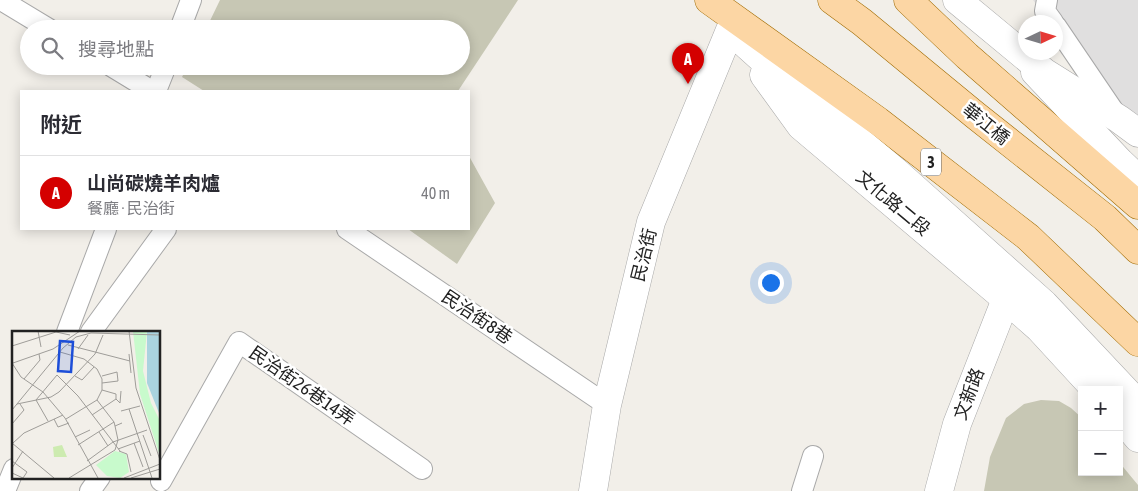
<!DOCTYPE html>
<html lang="zh-TW">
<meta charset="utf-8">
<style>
:root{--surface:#fff;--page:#f7f7f7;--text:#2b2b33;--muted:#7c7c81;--line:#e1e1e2;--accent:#d40000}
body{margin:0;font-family:"Asap Condensed","Noto Sans TC",sans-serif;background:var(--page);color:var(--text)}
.controls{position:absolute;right:15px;bottom:15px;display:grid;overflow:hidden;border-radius:0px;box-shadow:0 2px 12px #0003}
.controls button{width:45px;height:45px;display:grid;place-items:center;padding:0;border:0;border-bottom:1px solid var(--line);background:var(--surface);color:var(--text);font:25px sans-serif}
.compass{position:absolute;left:1018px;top:15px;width:45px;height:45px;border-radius:50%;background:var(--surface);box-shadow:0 2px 12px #0003;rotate:86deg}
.you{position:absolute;left:770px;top:282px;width:18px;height:18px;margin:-12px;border:4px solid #fff;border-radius:50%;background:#1a73e8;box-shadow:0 0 0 8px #1a73e833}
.badge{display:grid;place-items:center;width:32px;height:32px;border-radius:50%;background:var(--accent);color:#fff;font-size:16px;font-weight:700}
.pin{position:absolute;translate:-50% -41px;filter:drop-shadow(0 1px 2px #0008)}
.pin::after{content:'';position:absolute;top:26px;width:18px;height:15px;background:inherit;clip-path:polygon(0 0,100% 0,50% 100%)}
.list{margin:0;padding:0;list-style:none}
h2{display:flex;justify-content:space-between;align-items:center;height:65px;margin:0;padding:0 20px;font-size:21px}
h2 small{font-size:16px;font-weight:400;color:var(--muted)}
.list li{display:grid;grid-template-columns:32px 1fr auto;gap:15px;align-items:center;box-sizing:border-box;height:75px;padding:0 20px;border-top:1px solid var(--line)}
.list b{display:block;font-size:19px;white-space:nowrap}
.list p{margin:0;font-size:16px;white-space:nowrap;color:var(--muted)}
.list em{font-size:16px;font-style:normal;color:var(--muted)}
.icon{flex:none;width:28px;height:28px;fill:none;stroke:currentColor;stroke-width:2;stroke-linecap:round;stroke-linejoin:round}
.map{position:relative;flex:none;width:1138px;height:491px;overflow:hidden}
.search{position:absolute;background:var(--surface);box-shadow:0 2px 12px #0003;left:20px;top:20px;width:450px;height:55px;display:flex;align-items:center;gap:12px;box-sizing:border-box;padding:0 18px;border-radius:28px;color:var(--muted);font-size:19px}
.panel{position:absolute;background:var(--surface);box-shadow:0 2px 12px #0003;left:20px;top:90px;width:450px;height:140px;border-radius:0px}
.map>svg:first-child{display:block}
</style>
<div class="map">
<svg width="1138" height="491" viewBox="0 0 1138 491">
<rect width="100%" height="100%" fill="#f2efe9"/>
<!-- residential -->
<path fill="#e0dfdf" d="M1033,0H1138V137L1050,22Z"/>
<!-- construction -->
<g fill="#c7c7b4">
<path d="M220,0H518L458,91H204L182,77L188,66H461V29H206Z"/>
<path d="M469,156L495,203L457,264L408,229H469Z"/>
<path d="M1041,400L1059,401L1071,408L1082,418V472H1119V462L1138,485V491H984L990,457L1006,418L1024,404Z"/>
</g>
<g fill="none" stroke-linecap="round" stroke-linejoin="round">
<!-- service casing -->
<g stroke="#a9a9a9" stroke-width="22">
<g id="service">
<path d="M1,0L49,29"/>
<path d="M1047,0L1045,11L1053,22"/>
<path d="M1056,26L1115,113"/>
<path d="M180,29L191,0"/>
<path d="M111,66L152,91"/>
<path d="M156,91L166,66"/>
<path d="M347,229L607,405"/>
<path d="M67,332L106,229"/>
<path d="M91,332L166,229"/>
<path d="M161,481L239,342L422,469"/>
<path d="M5,491L14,469"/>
<path d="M90,491L100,477"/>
<path d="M802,491L813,456"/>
</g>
</g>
<!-- minor casing -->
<g stroke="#a9a9a9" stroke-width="29">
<g id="minor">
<path d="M1035,72L1120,162L1138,179"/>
<path d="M764,75L801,126L1006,299L1039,328L1096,390"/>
<path d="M1119,415L1138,438"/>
<path d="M593,491L607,405L651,222L730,30L782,77L895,171L1044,304L1138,404"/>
<path d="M939,491L957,424L1006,299"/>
</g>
</g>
<!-- tertiary casing -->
<g stroke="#a9a9a9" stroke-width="29">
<path id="tertiary" d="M957,0L1044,72L1119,119L1138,133"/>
</g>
<!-- primary casing -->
<g stroke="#a06b00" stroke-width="29">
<g id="primary">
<path d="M709,0L878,121L1028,237L1138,342"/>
<path d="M832,0L862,22L975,115L1105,218L1138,250"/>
<path d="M908,0L967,56L1138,205"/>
</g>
</g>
<!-- service -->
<use href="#service" stroke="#fff" stroke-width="20"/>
<!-- minor -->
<use href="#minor" stroke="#fff" stroke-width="28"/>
<!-- tertiary -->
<use href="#tertiary" stroke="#fff" stroke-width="28"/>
<!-- primary -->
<use href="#primary" stroke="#fcd6a4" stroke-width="28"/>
</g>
<g text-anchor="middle" stroke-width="5" stroke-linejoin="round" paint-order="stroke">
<!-- shield labels -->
<rect fill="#fff" stroke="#646464" stroke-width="1" x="921" y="148.5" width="20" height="27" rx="4"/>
<g font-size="16" font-weight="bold" fill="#222">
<text x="931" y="168">3</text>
</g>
<!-- street labels -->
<g font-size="18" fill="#222" stroke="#fff">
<text transform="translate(986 124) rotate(39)" y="6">華江橋</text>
<text transform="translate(893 203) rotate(40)" y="6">文化路二段</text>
<text transform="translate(644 255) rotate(-76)" y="6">民治街</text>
<text transform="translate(477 317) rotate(34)" y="6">民治街8巷</text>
<text transform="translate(302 386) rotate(35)" y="6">民治街26巷14弄</text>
<text transform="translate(969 394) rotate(-69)" y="6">文新路</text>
</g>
</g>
<!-- overview -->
<g transform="translate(12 331)">
<rect width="148" height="148" fill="#f2efe9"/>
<path d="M50,114L55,126H42L41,116Z" fill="#cdebb0"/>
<path d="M121,0H135L131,40L139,72L147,88V122L128,63ZM103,120L114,123L117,141L108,147L95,145L84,134Z" fill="#c8facc"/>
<path d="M135,0H147V82L135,52Z" fill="#aad3df"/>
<path fill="none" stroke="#9f9d99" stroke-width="1" d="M26,0L29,16M117,0L124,57L148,129M56,14L118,30M0,15L44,1L58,4M66,18L76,4M48,21L72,28L85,38L90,48V59L85,69L54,88M117,23L119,42M0,32L9,46L31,61L53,87L86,147M1,32L41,18L68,0M63,45L70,49L82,36M90,45L105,41L106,50L90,52M12,48L28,29L27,23M90,59L104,63V68M24,69L45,44L66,65L108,120M24,69L36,90M85,69L102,91M5,73L39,66L47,61L83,23L91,4M117,78L140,147M0,79L51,17L64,6L79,2L148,4M109,80L128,75M80,84L104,68L108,72L109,60M42,88L46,96L57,92M0,93L12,79L8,73M87,101L96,115M131,104L139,125M63,106L78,99M0,112L42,147M1,112L12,102L51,84M122,112L131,136M66,114L102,91L103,95L110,92M106,118L128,110M107,120L115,123L119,141M0,130L15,141L11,147L0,142M75,130L101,111L135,99M0,137L11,120M57,147L103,119L106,109L103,95M112,147L148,133M119,147L148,138"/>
<path fill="#1d4ed8" fill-opacity="0.15" stroke="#1d4ed8" stroke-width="2.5" d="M48,10L61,11L59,41L46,40Z"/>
<rect width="148" height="148" fill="none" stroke="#222" stroke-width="2.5"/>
</g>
</svg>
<div class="controls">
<button>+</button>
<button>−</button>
</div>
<svg class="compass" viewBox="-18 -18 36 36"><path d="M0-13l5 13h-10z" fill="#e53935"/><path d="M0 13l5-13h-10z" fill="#7c7c81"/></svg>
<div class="you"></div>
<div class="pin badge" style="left:688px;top:84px">A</div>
<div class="search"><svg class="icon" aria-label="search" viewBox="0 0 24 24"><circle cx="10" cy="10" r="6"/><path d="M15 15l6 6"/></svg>搜尋地點</div>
<section class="panel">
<h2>附近<small></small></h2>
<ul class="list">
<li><span class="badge">A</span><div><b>山尚碳燒羊肉爐</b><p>餐廳 · 民治街</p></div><em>40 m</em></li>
</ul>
</section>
</div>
